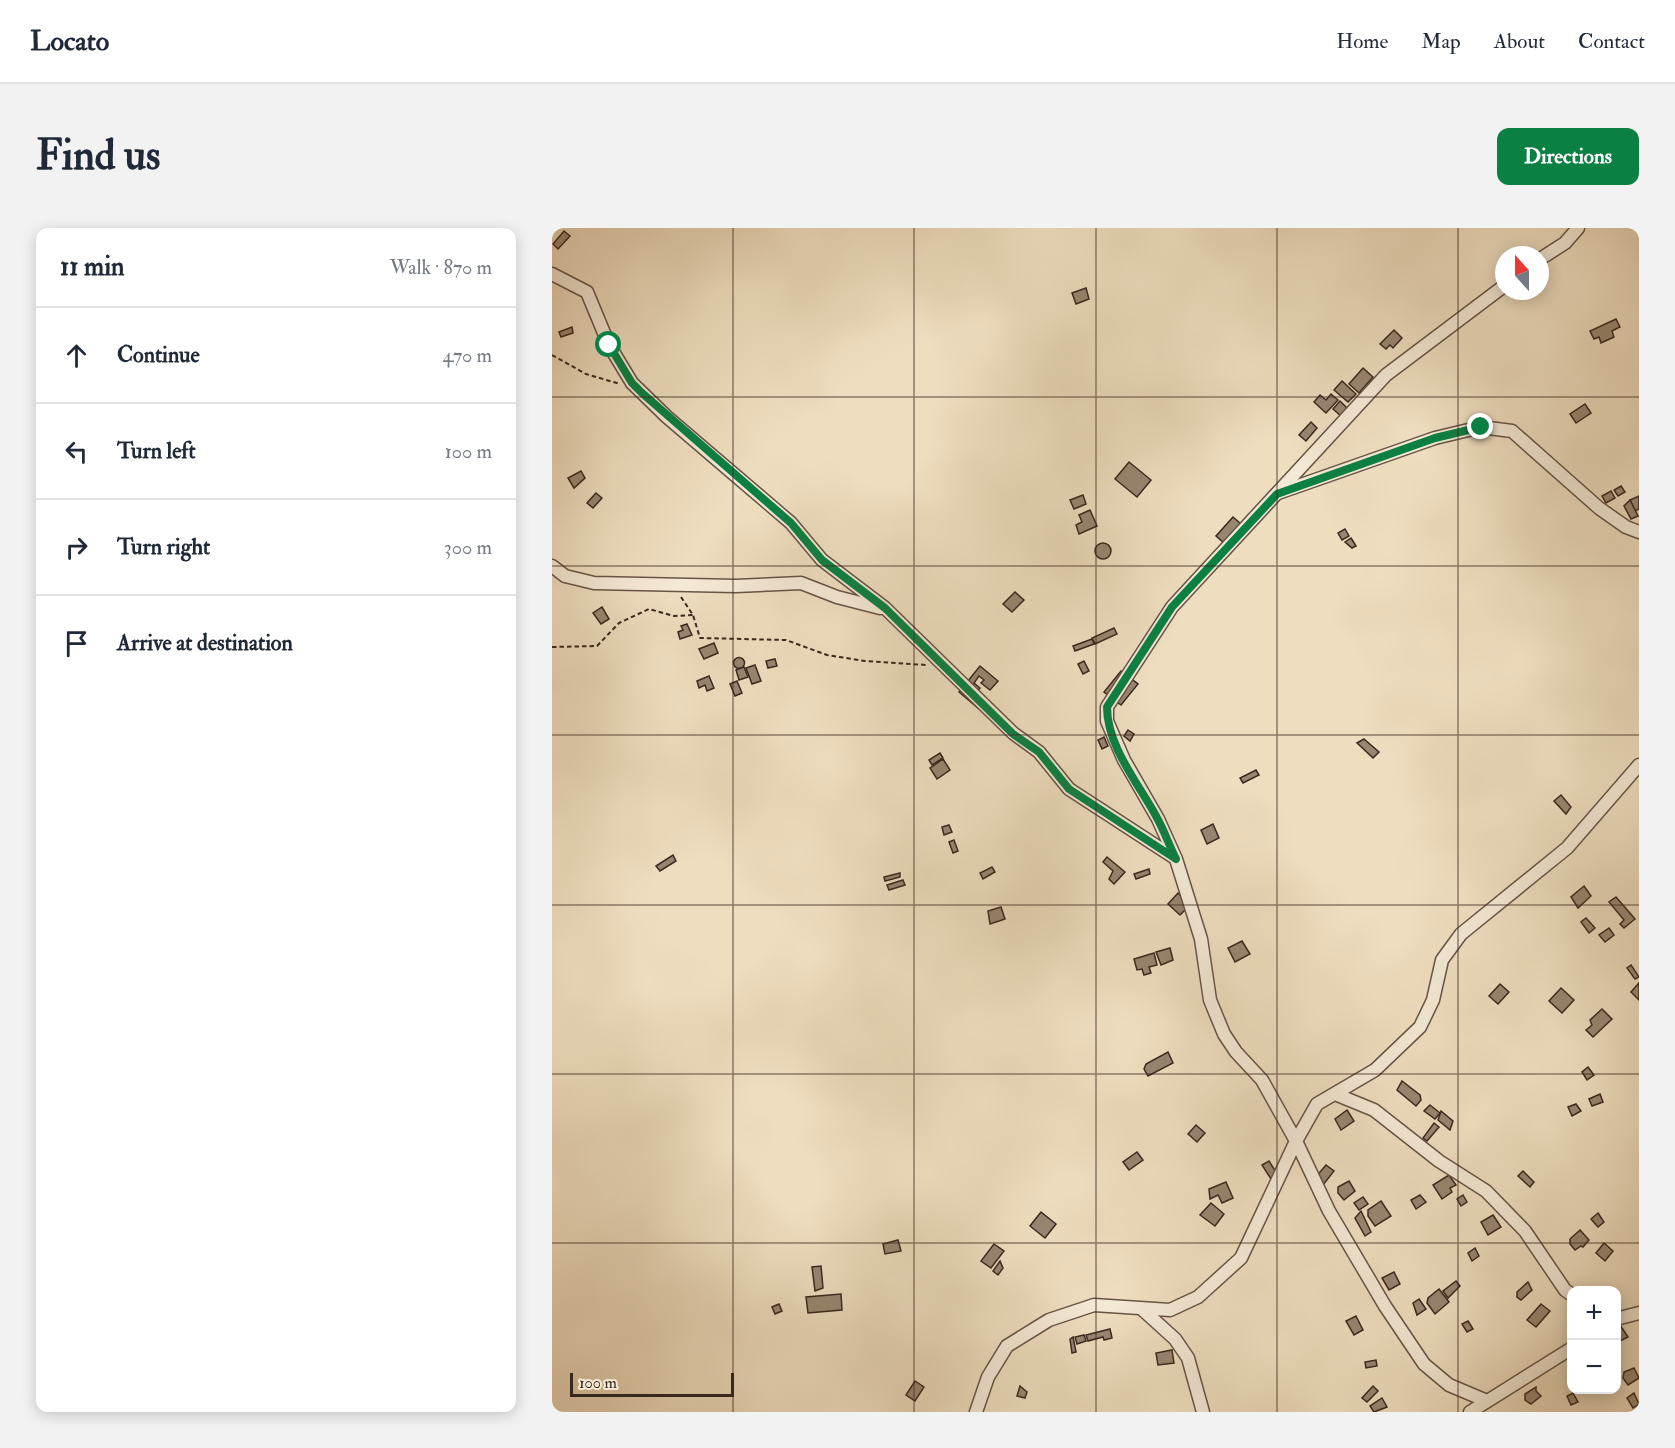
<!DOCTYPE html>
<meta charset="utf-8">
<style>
:root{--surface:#fff;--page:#f2f2f3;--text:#1f2937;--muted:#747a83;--line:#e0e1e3;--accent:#0b8043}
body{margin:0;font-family:"IM FELL Double Pica",serif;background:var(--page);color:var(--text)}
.controls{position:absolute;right:18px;bottom:18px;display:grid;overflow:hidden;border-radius:12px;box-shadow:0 3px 15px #0003}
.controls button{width:54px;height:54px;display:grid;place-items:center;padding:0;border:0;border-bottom:2px solid var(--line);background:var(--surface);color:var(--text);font:30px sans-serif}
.compass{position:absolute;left:943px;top:18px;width:54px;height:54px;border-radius:50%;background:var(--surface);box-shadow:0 3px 15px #0003;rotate:339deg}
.scale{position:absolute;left:18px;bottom:15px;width:164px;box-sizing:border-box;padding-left:6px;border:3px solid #3a271d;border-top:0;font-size:16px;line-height:21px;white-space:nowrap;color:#3a271d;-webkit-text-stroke:4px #f4e9d5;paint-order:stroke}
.stop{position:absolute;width:18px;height:18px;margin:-14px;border:4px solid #0b8043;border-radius:50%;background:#fff}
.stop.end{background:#0b8043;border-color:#fff;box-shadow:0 2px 6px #0008}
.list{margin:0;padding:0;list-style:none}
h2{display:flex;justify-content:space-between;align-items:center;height:78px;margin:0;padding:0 24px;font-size:26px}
h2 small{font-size:20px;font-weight:400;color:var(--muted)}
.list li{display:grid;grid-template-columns:39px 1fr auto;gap:18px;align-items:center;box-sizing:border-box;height:96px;padding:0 24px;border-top:2px solid var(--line)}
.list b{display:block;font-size:22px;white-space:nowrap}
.list em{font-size:20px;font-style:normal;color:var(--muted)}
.icon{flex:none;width:33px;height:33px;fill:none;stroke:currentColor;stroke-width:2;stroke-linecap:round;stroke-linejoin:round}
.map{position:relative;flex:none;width:1087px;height:1184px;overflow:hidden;border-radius:12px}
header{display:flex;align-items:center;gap:36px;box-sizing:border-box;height:84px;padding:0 30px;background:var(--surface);border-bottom:2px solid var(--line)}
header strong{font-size:28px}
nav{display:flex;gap:33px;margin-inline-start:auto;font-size:21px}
.intro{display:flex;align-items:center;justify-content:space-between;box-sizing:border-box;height:144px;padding:0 36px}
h1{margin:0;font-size:42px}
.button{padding:15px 27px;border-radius:12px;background:var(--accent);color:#fff;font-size:21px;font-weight:700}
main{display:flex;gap:36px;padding:0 36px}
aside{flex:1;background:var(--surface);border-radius:12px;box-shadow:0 3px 15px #0003}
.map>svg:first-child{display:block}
</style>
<header>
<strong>Locato</strong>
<nav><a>Home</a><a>Map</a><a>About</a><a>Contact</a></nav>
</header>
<div class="intro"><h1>Find us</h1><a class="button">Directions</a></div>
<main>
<aside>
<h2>11 min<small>Walk · 870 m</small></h2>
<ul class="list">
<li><svg class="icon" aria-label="ahead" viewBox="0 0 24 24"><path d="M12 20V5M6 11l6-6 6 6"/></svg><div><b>Continue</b></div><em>470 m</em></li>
<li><svg class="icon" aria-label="left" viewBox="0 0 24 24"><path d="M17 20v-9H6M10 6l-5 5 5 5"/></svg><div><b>Turn left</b></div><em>100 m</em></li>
<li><svg class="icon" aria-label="right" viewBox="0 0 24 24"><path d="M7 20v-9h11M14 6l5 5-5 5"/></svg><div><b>Turn right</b></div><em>300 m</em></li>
<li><svg class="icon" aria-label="arrive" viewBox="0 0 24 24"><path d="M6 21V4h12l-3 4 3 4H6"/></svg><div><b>Arrive at destination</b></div></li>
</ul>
</aside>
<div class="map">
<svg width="1087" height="1184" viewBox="0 0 1087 1184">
<rect width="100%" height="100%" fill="#eeddbf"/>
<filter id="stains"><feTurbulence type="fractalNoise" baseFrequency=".00333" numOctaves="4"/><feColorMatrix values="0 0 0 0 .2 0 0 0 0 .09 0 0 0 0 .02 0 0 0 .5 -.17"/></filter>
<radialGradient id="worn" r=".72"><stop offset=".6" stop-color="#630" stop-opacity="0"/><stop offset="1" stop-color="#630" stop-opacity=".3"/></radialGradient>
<!-- building -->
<g fill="#988671" stroke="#3a271d" stroke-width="1.5">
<path d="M12,3L18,8L6,21L1,16Z"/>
<path d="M534,60L537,71L524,76L520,65Z"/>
<path d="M1064,91L1068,99L1060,103L1062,109L1049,115L1047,109L1042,111L1038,103Z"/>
<path d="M20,99L21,105L9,109L7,104Z"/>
<path d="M842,102L850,110L841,120L838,117L834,121L828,116Z"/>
<path d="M811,140L821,149L807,165L797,156Z"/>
<path d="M790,153L804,166L796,174L782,162Z"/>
<path d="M779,166L786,172L774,185L762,174L768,167L774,172Z"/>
<path d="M788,173L797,182L790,189L781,181Z"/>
<path d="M1033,176L1039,185L1024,195L1018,186Z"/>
<path d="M759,194L765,200L754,213L747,207Z"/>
<path d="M577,234L599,252L585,269L563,251Z"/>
<path d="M29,243L33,250L22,260L16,250Z"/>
<path d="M1069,258L1073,264L1066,268L1062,262Z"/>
<path d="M1059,263L1063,270L1054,275L1050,268Z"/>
<path d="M44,265L50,270L41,280L35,275Z"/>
<path d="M531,267L534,276L522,281L518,272Z"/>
<path d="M1087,268V281L1083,283L1078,272Z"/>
<path d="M1078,272L1086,288L1079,291L1072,278Z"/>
<path d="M538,282L545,298L527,306L524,297L530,294L527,287Z"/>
<path d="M681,289L689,296L672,315L664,308Z"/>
<path d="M793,301L797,308L790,312L786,305Z"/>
<path d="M799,310L804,318L800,320L793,314Z"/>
<circle cx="551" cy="323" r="8"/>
<path d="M463,364L472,372L460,384L451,376Z"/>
<path d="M50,379L57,391L49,396L41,385Z"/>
<path d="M135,396L140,407L128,411L126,404L131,402L129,398Z"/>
<path d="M562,400L565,406L543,416L540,410Z"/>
<path d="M540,411L542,416L523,423L521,418Z"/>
<path d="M162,415L166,425L152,431L147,421Z"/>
<circle cx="187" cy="435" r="5.5"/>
<path d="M223,431L225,438L216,440L214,433Z"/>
<path d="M532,433L537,443L531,446L526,436Z"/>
<path d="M203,437L209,453L200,456L194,440Z"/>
<path d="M428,438L446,453L438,462L429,455L432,452L427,448L422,455L428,460L423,466L433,475L427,481L407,464Z"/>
<path d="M192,439L196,449L187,452L184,442Z"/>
<path d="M569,443L586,456L569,477L552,464Z"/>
<path d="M157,448L162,460L155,463L153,457L147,460L145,453Z"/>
<path d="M185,453L190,465L183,468L178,456Z"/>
<path d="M576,502L582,506L578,513L572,508Z"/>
<path d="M552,509L556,518L550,521L546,512Z"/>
<path d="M812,511L827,524L821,530L805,515Z"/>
<path d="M388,525L391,530L380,537L377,532Z"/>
<path d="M391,531L398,542L385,551L378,540Z"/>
<path d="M704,542L707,547L691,555L688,550Z"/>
<path d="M1009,567L1019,579L1014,586L1002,573Z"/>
<path d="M661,596L667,610L655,616L649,602Z"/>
<path d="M397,597L400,604L392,607L390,599Z"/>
<path d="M402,612L406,623L401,625L397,614Z"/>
<path d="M121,627L124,633L108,643L104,638Z"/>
<path d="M555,629L573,644L562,656L557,651L561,643L551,634Z"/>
<path d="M440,639L443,644L431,651L428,645Z"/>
<path d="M597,641L598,646L584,651L582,646Z"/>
<path d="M348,645V649L333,653L332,649Z"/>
<path d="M351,652L353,657L337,662L335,657Z"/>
<path d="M1032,658L1039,668L1026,680L1019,669Z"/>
<path d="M626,665L638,677L628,687L616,676Z"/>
<path d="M1064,669L1083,691L1072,700L1068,696L1072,692L1057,674Z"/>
<path d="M449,679L453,691L438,696L436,683Z"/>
<path d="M1034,690L1043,700L1037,705L1029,694Z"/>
<path d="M1057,700L1062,707L1053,714L1047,707Z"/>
<path d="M690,713L698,726L683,734L676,720Z"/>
<path d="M618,720L621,732L609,737L604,724Z"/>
<path d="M602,725L605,737L597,739L599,745L592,747L590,741L585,742L582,731Z"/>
<path d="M1079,737L1087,749L1083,751L1075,740Z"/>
<path d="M1087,755V772L1079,764Z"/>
<path d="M948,756L957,764L946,776L937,768Z"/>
<path d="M1009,760L1022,772L1010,785L997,773Z"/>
<path d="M1050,781L1060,791L1041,809L1034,802L1040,797L1038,792Z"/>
<path d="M616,824L621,835L596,848L592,841L594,836Z"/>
<path d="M1036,839L1042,847L1035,852L1030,844Z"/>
<path d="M850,853L868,867L869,872L864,878L845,862Z"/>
<path d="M1048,866L1051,874L1040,878L1037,871Z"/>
<path d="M1024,876L1029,883L1020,888L1016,879Z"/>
<path d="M878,877L888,885L883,891L872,883Z"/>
<path d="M795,882L802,893L789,902L783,891Z"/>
<path d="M889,883L901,893L898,902L886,892Z"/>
<path d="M882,895L887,899L875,913L871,910Z"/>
<path d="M644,897L653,905L645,914L636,906Z"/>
<path d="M585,924L591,932L577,942L571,934Z"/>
<path d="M717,933L726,947L719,951L710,937Z"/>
<path d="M774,937L782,943L771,957L762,951Z"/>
<path d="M971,943L982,954L978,959L966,948Z"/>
<path d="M897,947L904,957L898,960L900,964L890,971L881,957Z"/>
<path d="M797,953L803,963L792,972L786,965V959Z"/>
<path d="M674,954L681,970L670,975L666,967L658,971L657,961Z"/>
<path d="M868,967L874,974L864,981L859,972Z"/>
<path d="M911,967L915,974L909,978L905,971Z"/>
<path d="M811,969L816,976L807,982L802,975Z"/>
<path d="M829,973L839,988L823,998L816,988V982Z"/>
<path d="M659,975L672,986L663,998L648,987Z"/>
<path d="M809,983L819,1004L813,1008L803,990Z"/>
<path d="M489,984L504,996L493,1010L478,998Z"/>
<path d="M1046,985L1052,994L1046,999L1039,991Z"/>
<path d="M941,987L949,999L936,1007L929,994Z"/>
<path d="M1028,1002L1037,1012L1031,1019L1029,1018L1023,1022L1018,1016V1011Z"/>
<path d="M346,1012L349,1023L333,1026L331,1016Z"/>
<path d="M1052,1015L1061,1023L1053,1033L1044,1025Z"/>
<path d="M442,1016L452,1023L439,1040L429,1033Z"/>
<path d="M923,1020L927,1028L920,1033L916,1025Z"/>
<path d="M448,1033L451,1040L446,1047L441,1043Z"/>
<path d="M269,1038L271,1060L263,1063L260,1039Z"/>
<path d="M842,1044L848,1056L837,1062L830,1050Z"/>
<path d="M904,1053L908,1058L896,1070L891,1063Z"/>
<path d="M976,1054L980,1062L969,1072L965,1069V1064Z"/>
<path d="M887,1061L897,1074L883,1086L875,1075L876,1070Z"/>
<path d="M289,1066L290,1082L256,1085L254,1069Z"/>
<path d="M867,1071L874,1081L865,1087L861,1075Z"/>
<path d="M227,1076L230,1083L223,1086L220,1079Z"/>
<path d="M989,1076L998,1083L984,1099L975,1092Z"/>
<path d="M804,1088L811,1102L802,1107L794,1093Z"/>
<path d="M916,1093L921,1101L915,1104L910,1096Z"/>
<path d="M1068,1097L1076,1109L1064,1115V1100Z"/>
<path d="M558,1101L560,1110L552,1112L551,1109L536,1113L534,1107Z"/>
<path d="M532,1107L534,1113L525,1116L523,1109Z"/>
<path d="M521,1109L524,1124L520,1125L518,1111Z"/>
<path d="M620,1122L622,1135L606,1137L604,1125Z"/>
<path d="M824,1132L825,1138L814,1140L813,1134Z"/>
<path d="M1082,1140L1087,1150L1076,1157L1071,1150L1072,1144Z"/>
<path d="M363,1153L372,1159L363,1173L354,1167Z"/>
<path d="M468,1158L475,1164L473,1170L465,1168Z"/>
<path d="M821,1158L826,1163L815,1174L810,1170Z"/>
<path d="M984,1159V1163L989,1168L979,1176L973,1172V1166Z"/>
<path d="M1021,1165L1026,1174L1019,1177L1015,1168Z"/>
<path d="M1082,1165L1087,1176L1081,1180L1075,1170Z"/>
<path d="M830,1170L835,1179L822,1184L818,1178Z"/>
</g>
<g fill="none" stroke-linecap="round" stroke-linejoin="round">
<!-- street casing -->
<g stroke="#675446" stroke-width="15">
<g id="street">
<path d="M988,31L1013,15L1026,0"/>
<path d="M0,46L35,64L57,117L80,155L115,189L239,295L270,332L333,380L461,505L487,524L517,561L623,630"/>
<path d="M726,265L883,210L929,199L960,203L1047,280L1074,299L1087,304"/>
<path d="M0,338L13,348L42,355L184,358L249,355L285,369L328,380"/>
<path d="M783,866L822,882L887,933L934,963L973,1003L1013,1062L1020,1067"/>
<path d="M591,1082L623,1111L636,1130L651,1184"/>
<path d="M1064,1091L1087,1085"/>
<path d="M935,1173L897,1157L872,1136L833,1078L777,983L744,913L710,852L684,824L672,806L658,772L649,711L624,631L606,591L572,532L555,493V479L620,379L834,147L952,58"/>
<path d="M424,1184L436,1149L455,1118L497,1092L542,1077L618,1082L646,1069L689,1030L744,913L765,876L823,842L868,799L881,772L890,732L909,706L1015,620L1087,537"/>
<path d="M918,1184L1020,1120"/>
</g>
</g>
<!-- path -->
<g stroke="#3a271d" stroke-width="2" stroke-dasharray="4.5 3" stroke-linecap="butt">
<path d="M0,127L34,146L68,156"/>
<path d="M129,369L141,387L148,410L234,412L275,427L313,433L375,437"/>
<path d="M0,419L45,418L67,395L97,381L122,388L141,387"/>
</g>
<!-- street -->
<use href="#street" stroke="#f4e9d5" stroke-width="12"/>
</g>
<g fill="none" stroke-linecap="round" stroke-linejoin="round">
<!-- route -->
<path stroke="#0b8043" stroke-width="8" d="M57,117L80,155L90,165L239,295L270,332L333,380L461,506L487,524L517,561L624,631C617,617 612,602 604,588C586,555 555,518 555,479L620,379L725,266L883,210L929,199"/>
</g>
<!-- grid -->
<path fill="none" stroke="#3a271d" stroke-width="1.5" stroke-opacity="0.55" d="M181,0V1184M362,0V1184M544,0V1184M725,0V1184M906,0V1184M0,169H1087M0,338H1087M0,507H1087M0,677H1087M0,846H1087M0,1015H1087"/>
<rect width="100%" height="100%" filter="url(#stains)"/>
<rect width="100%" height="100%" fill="url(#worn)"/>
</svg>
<div class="controls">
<button>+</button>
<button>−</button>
</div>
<svg class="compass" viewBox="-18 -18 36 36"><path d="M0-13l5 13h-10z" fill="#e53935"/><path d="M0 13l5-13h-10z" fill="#747a83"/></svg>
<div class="scale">100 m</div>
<div class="stop" style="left:57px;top:117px"></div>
<div class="stop end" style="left:929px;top:199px"></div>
</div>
</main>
